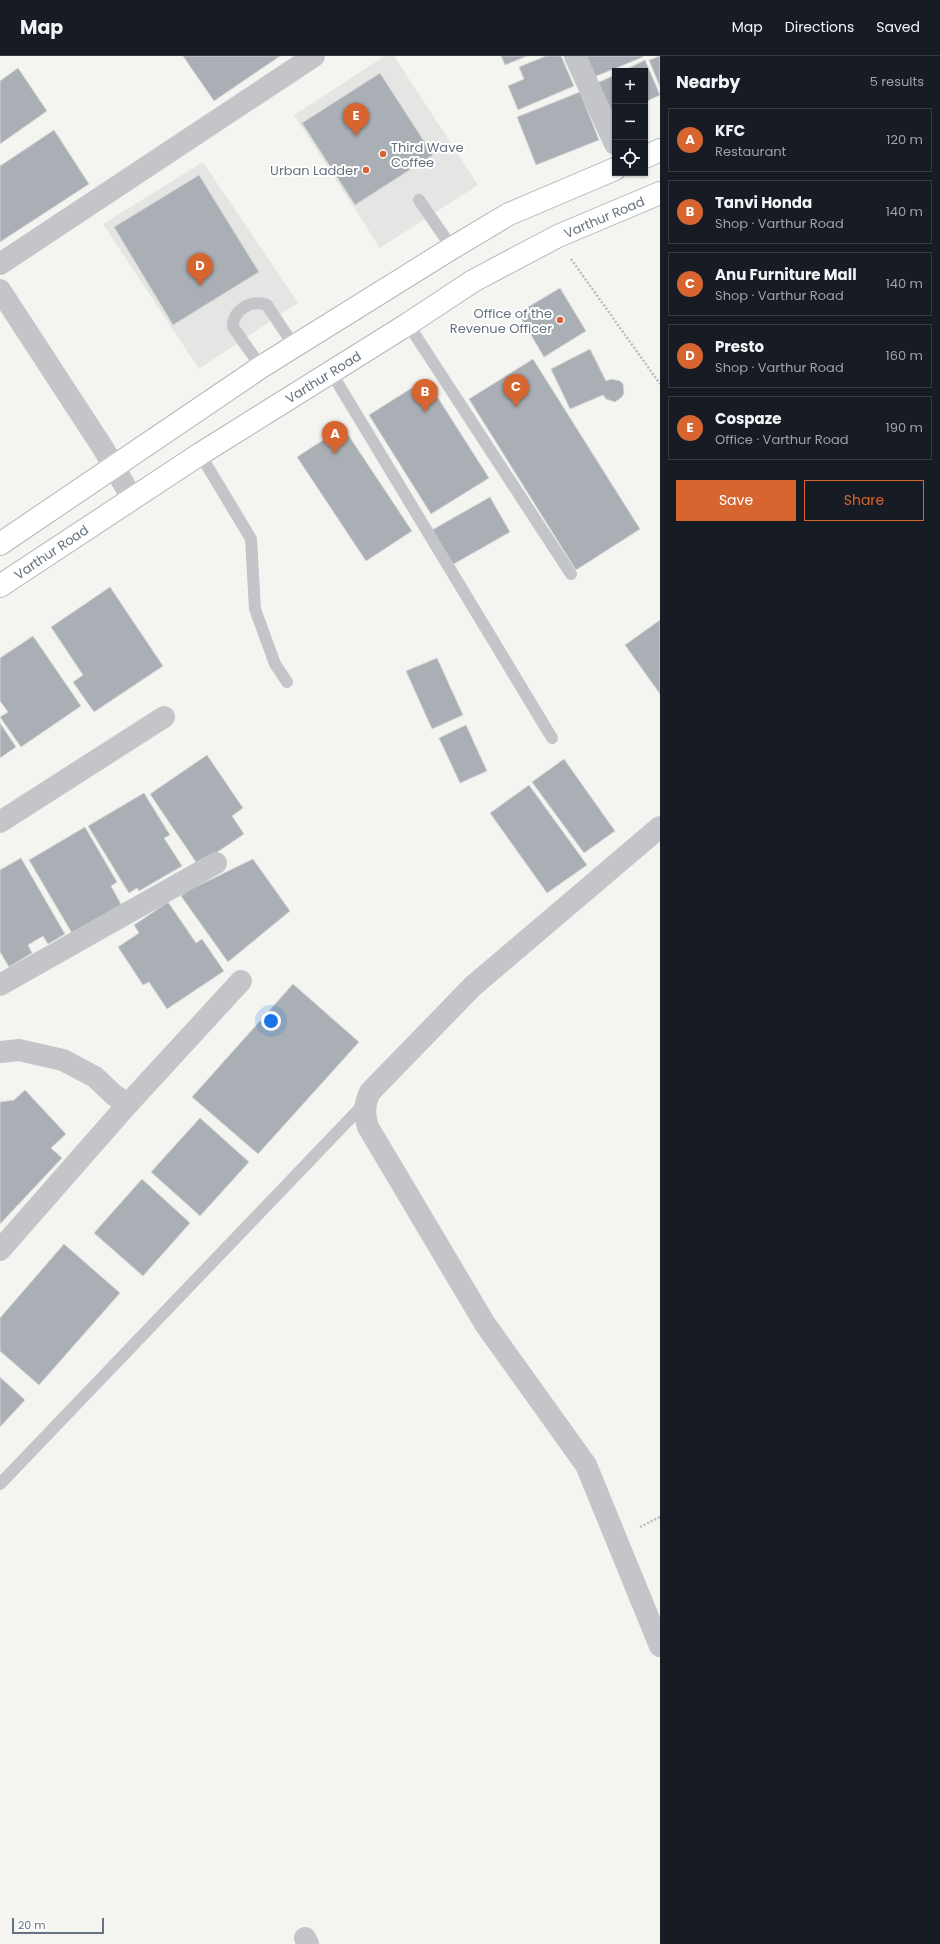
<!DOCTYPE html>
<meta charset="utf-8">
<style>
:root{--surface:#171b24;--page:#20242c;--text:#f1f3f6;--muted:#9ea1a6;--line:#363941;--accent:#d7652f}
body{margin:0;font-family:Poppins,sans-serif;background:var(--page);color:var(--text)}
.controls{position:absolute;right:12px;top:12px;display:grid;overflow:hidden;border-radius:0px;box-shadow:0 1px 3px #0004}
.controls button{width:36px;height:36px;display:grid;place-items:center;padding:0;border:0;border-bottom:1px solid var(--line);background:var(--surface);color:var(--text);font:20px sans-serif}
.scale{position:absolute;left:12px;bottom:10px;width:92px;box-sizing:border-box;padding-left:4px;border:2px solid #657280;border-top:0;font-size:11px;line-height:14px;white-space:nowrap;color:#657280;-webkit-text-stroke:3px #fff;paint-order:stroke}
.you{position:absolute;left:271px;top:965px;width:14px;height:14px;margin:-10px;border:3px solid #fff;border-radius:50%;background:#1a73e8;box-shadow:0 0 0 6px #1a73e833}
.badge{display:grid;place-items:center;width:26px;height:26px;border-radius:50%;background:var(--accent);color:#fff;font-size:13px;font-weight:700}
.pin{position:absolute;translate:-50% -33px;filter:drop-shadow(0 1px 2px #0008)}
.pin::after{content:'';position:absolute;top:21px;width:14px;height:12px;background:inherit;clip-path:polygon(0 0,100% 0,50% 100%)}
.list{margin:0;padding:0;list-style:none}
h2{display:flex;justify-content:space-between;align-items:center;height:52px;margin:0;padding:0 16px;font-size:17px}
h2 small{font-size:13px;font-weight:400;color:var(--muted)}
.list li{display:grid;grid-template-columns:26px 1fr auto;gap:12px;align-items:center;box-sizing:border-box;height:64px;margin:0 8px 8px;padding:0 8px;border:1px solid var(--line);border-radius:0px}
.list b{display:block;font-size:15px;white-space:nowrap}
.list p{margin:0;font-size:13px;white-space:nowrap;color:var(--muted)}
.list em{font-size:13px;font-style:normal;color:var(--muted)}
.actions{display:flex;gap:8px;padding:12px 16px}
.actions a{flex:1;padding:9px 0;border:1px solid var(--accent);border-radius:0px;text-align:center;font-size:14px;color:var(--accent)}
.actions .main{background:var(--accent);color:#fff}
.icon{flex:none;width:22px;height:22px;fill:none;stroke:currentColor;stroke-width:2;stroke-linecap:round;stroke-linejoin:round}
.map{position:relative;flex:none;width:660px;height:1888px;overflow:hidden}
header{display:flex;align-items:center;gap:24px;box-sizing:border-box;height:56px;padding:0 20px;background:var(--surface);border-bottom:1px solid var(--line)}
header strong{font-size:19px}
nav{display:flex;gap:22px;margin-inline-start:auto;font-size:14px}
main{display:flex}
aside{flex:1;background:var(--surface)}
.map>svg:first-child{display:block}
</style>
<header>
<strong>Map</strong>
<nav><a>Map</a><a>Directions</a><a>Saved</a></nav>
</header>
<main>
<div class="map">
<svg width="660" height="1888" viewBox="0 0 660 1888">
<rect width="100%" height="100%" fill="#f4f5f1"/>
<!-- built -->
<g fill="#e5e6e4">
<path d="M385,0H394L478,129L380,192L294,59Z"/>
<path d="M203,106L298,247L199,313L103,168Z"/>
</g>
<!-- building -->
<g fill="#a9afb5" stroke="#d6d6d4">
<path d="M183,0H280L214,45Z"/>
<path d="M501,0H527L505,9Z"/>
<path d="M546,0H561L574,30L518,54L508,30L524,23L519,11Z"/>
<path d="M579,0H643V1L589,23Z"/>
<path d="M660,0V31L649,4Z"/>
<path d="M645,4L660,39L645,46V15H623Z"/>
<path d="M18,12L47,55L0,88V25Z"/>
<path d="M380,17L433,99L355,149L302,67Z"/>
<path d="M615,19V60L613,61L597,27Z"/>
<path d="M580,36L599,84L536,109L517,61Z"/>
<path d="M54,74L89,128L0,186V110Z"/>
<path d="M199,119L259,216L173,269L114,171Z"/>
<path d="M560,232L586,275L544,301L518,257Z"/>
<path d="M590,293L606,325L611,323L620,325L623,328L624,337L622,341L615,346L606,343L603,339L570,353L551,313Z"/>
<path d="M533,303L640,473L576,514L469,343Z"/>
<path d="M426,323L489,422L431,458L369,359Z"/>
<path d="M343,371L412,475L366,505L297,401Z"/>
<path d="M490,441L510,476L452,509L432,474Z"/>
<path d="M110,531L163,610L94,656L73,626L83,619L51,571Z"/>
<path d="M660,564V638L625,589Z"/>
<path d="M33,580L81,650L21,691L0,661L8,656L0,645V602Z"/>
<path d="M437,602L463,659L432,673L406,615Z"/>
<path d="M0,667L16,691L0,702Z"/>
<path d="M466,669L487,715L460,727L439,682Z"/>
<path d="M207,699L243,752L232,760L244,778L198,809L150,738Z"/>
<path d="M564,703L615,775L584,797L532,726Z"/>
<path d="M529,729L587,809L547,837L490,757Z"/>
<path d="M144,737L170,779L164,782L182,810L139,835L137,832L129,837L88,770Z"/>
<path d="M85,771L117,826L111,830L122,850L76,884L29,804Z"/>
<path d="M21,802L65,878L48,888L43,880L28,889L32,897L9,911L0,896V814Z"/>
<path d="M253,803L290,855L228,906L181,840L187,835Z"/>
<path d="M168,846L196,887L202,883L224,915L167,953L149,926L143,929L118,891L139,877L134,869Z"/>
<path d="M293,928L359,986L258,1098L192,1041Z"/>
<path d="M25,1034L66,1078L51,1092L62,1102L0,1168V1046L14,1044Z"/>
<path d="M200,1062L249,1106L200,1160L151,1116Z"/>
<path d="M142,1123L190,1167L143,1220L94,1177Z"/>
<path d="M64,1188L120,1237L39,1329L0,1295V1262Z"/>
<path d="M0,1321L25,1344L0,1371Z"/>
</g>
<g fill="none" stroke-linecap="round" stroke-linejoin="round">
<!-- primary casing -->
<g stroke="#b3b7ba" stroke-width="24">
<g id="primary">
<path d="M645,101L660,94"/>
<path d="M0,488L261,311L452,192L509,158L615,113"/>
<path d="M0,530L200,398L408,268L473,225L558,180L660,137"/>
</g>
</g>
<!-- path -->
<g stroke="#babcbe" stroke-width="2.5" stroke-dasharray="2 2" stroke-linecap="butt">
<path d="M571,203L660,328"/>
<path d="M640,1471L660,1461"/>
</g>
<!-- service -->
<g stroke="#c3c5c9" stroke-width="12">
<path d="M419,144L452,192"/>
<path d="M408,268L571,518"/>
<path d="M261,311L233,271C232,254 252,243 267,249L294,290"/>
<path d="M331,316L552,682"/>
<path d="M200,398L251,483L255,553L275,608L287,626"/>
<path d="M0,1428L365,1047"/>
</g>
<!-- minor -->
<g stroke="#c3c5c9" stroke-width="22">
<path d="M575,0L615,88"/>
<path d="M0,208L314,0"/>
<path d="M0,234L103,392L132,442"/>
<path d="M0,766L164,661"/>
<path d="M660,771L473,930L370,1036C364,1049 364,1057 368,1071L485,1268L586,1409L660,1590"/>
<path d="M0,929L216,807"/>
<path d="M0,996L19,994L63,1004L95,1021L114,1039L128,1048"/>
<path d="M0,1194L128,1048L241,925"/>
<path d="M305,1882L308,1888"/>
</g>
<!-- primary -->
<use href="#primary" stroke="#fff" stroke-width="22"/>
</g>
<!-- markers -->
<g fill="#d7652f" stroke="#fff" stroke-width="1.5">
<circle cx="383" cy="98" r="4"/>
<circle cx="366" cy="114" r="4"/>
<circle cx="560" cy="264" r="4"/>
</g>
<g text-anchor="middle" stroke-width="4" stroke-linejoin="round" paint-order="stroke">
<!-- poi labels -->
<g font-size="13" fill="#657280" stroke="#fff" text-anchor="end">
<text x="391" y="96" text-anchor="start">Third Wave<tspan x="391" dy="15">Coffee</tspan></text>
<text x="358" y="119">Urban Ladder</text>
<text x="552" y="262">Office of the<tspan x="552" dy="15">Revenue Officer</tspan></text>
</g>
<!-- street labels -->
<g font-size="13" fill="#657280" stroke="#fff">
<text transform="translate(604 161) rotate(-23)" y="5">Varthur Road</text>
<text transform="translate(323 321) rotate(-32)" y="5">Varthur Road</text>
<text transform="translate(51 496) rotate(-34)" y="5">Varthur Road</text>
</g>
</g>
</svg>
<div class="controls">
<button>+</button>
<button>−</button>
<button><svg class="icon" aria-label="locate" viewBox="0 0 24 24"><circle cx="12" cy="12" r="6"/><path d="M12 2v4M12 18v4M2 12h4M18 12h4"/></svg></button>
</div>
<div class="scale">20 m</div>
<div class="you"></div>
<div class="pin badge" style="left:335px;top:398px">A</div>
<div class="pin badge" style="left:425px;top:356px">B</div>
<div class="pin badge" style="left:516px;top:351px">C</div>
<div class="pin badge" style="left:200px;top:230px">D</div>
<div class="pin badge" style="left:356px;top:80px">E</div>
</div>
<aside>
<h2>Nearby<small>5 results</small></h2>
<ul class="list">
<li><span class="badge">A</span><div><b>KFC</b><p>Restaurant</p></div><em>120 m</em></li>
<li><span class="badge">B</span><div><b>Tanvi Honda</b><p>Shop · Varthur Road</p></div><em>140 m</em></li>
<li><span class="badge">C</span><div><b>Anu Furniture Mall</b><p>Shop · Varthur Road</p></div><em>140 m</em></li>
<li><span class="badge">D</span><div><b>Presto</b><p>Shop · Varthur Road</p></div><em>160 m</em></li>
<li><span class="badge">E</span><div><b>Cospaze</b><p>Office · Varthur Road</p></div><em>190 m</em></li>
</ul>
<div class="actions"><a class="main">Save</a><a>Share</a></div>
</aside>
</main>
